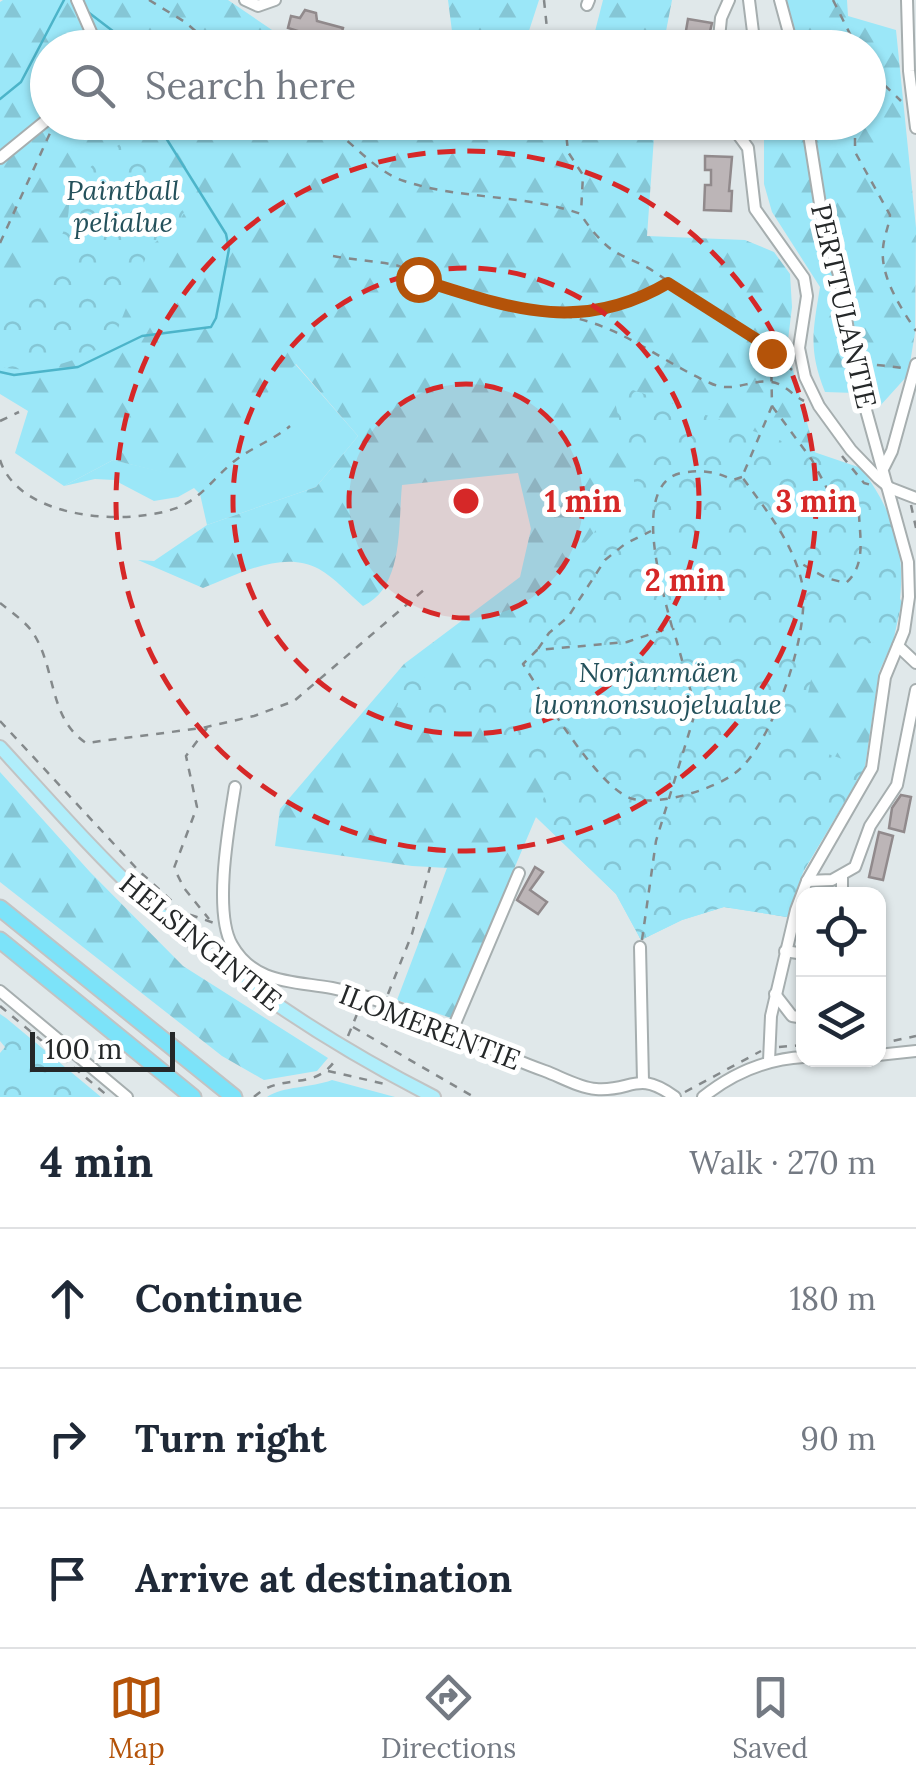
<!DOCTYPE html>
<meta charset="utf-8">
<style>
:root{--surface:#fff;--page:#f6f6f7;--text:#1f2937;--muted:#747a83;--line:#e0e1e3;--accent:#b45309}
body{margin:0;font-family:Lora,serif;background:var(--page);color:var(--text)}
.controls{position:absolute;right:30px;bottom:30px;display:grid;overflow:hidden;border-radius:20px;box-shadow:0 2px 8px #0004}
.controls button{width:90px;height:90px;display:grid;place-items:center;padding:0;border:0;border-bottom:2px solid var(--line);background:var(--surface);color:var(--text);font:50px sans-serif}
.scale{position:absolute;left:30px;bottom:25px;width:145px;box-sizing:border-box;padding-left:10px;border:5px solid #252829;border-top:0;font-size:28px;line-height:35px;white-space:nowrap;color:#252829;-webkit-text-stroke:8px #fff;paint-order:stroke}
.stop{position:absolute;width:30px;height:30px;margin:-22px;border:8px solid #b45309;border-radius:50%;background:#fff}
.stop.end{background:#b45309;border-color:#fff;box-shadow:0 2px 10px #0008}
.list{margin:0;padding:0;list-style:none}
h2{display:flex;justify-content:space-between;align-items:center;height:130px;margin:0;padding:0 40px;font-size:42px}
h2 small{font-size:32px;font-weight:400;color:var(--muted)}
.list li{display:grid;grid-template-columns:65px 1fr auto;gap:30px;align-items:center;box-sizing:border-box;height:140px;padding:0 40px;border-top:2px solid var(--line)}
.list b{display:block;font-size:38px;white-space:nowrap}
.list em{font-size:32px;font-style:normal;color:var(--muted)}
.icon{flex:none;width:55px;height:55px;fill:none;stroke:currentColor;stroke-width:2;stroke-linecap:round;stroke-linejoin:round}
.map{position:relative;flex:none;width:916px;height:1097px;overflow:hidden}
.search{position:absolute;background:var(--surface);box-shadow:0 2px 8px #0004;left:30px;right:30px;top:30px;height:110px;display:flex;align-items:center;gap:25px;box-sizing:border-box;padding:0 35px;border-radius:55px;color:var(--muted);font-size:38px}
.sheet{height:550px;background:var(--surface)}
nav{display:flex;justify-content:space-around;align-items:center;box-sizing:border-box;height:140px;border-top:2px solid var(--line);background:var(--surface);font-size:28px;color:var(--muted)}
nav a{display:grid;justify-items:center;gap:5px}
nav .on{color:var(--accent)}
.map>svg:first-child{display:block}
</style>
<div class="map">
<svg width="916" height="1097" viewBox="0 0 916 1097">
<defs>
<pattern id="forest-firs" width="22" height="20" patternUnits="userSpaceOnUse" patternTransform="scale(2.5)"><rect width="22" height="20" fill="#9be7f8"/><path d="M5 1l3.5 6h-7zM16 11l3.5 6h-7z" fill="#85c6d5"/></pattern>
<pattern id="park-crowns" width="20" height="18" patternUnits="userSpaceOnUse" patternTransform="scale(2.5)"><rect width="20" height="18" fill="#9be7f8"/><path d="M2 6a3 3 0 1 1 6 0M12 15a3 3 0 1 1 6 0" fill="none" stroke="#85c6d5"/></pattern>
</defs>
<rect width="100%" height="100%" fill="#e0e8ea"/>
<!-- green -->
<g fill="#9be7f8">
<path d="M295,364L358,436L316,487L207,525L200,494L194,488L178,497L154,501L114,480L95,479L64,486L113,460L185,477Z"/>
<path d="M332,1080L395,1097H267C283,1086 311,1088 332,1080Z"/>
</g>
<!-- forest -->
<g fill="url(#forest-firs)">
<path d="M3,0H228L297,47L48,48V122L655,123L647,236L745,240L774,252L790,274L792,307L787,348L819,467L902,602L893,641L879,672L865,767L803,872L787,917L724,907L682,920L641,940L616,894L536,817L451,1018L397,1000L447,868L412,866L275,846L280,809L404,664L520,577L531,529L518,473L402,485C398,525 404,587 363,606C349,594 335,578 319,569C283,549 237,575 203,588L138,560L154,561L207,525L316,487L358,436L296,364L185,478L113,460L64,486L15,453L28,411L0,394V2Z"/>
<path d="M448,0H539L527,37L568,47H454Z"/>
<path d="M603,0H672L663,47H591Z"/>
<path d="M785,0H847L848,16L896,30L916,228L915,333L908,375L880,406L870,400L858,355L843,268L829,222L813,123L868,122V48L797,47Z"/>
<path d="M764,123H801L818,223L833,276L841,340L855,393L825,392C808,349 813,331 820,287L772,212L764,184Z"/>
<path d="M0,772L90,872L183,966L328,1058L317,1071L264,1080L222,1056L0,882Z"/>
</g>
<!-- park -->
<g fill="url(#park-crowns)">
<path d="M125,141C152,143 175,190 184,213L179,222L150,247L113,341C76,361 43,375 0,367V308C33,290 56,257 67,221C70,211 68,198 72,189C79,174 111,149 125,141Z"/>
<path d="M621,386L861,468C905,527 908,572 893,641L818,648L797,743L865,767L803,872L787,917L724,907L682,920L641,940L616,894L536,817L548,787L488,729L397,707L405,680L475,670L635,485L612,390Z"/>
<path d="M0,1014L6,1018L101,1097H0V1053L5,1047L0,1041Z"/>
</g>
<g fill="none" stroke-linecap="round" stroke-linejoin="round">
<!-- stream -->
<g stroke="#4cb4c9" stroke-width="2.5">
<path d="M88,12L135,48"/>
<path d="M0,99L21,82L64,0"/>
<path d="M0,372L14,375L78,367L142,336L211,327L216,318L229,249L226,234L156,122"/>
</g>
</g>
<!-- building -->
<g fill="#bcb5b7" stroke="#918a8c" stroke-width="2.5">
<path d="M305,10L316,13L317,21L343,28L339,44L288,28L291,16L300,18Z"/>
<path d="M688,19L712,23L706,48H683Z"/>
<path d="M705,156L732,157L729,191H732L731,211L704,210L705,185H711V170H705Z"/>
<path d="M901,795L911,797L904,832L889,828L892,808Z"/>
<path d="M879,832L893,836L883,880L869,877Z"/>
<path d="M535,867L543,872L530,890L547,902L538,914L517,900Z"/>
</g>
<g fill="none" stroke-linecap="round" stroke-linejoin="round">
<!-- minor casing -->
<g stroke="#a6aeaf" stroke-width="14">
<g id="minor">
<path d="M77,0L98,48"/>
<path d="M245,0L258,6L275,0"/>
<path d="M749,0L755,48"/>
<path d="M780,0L793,48"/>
<path d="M907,0L909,71L916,128"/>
<path d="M587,5L589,0"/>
<path d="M718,48L721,18L729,0"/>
<path d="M729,122L748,148L755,209L804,278L807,296L799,348L805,377L819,406L851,450L878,478L890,488L916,498"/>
<path d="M0,158L48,119"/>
<path d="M884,467L892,451L916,364"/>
<path d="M898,646L916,663"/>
<path d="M235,787C229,825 213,912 232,945C254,984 293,981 332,988C404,1002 476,1047 545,1071C561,1077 580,1088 596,1089C633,1092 636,1069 675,1097"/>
<path d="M842,875V894"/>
<path d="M807,881L832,880L855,867L870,826L897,785L916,690"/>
<path d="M640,947L643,1081"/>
<path d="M785,951L804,954"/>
<path d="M0,991L127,1097"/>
<path d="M775,994L792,1016L804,1018"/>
<path d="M451,1033L519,873"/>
<path d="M878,1055L916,1051"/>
<path d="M769,1061L771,1016L796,910L807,881L872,768L885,677L904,631L909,597L908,562L853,363L840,278L823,223L807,122"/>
<path d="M703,1097C733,1073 765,1059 804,1057"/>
</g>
</g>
<!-- major casing -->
<g stroke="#c2c3c3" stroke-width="16">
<path id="major" d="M0,747C47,798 92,850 143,898C230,979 328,1043 434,1097"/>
</g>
<!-- highway casing -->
<g stroke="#c2c3c3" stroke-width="19">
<g id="highway">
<path d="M0,908L234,1097"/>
<path d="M0,940L193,1097"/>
</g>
</g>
<!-- path -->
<g stroke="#84898b" stroke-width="2.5" stroke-dasharray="8 8" stroke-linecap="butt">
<path d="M149,0L185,22L215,48"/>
<path d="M544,0L549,48"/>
<path d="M833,0L857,48"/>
<path d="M868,68L873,74L868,85"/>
<path d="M873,74L901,101"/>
<path d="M322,122C350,138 373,171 404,181C461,200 525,194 581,214C585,223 603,244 611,249C623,258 640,262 653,271C700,303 749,333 792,370"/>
<path d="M565,122L568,152L583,175L581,213"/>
<path d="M855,122V152L890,215C889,226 884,236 883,248C880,277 901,308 916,331"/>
<path d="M0,243L51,131"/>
<path d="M333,256C354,260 375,261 395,265C406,267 416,278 428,282C514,311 583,332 666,285"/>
<path d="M564,316C619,324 660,361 710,383C733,394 749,379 771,382C784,383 793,396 804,401"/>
<path d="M861,363L903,368"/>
<path d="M772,406L812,460L831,496L858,507L859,514C860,539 866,565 846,583L826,578L797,561"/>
<path d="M0,421L19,412"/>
<path d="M842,456L864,483L871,485"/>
<path d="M0,460C19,520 129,527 179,507C201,498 214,478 232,463C250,448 272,441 290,426"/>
<path d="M742,477L733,480C717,472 705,470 687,472C627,477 663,592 672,627L627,642L537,650L523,664C542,694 599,790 633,799C661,806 721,788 741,768C775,735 811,629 802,583C793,542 766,510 742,477L772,406L771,353"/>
<path d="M911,505L916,528"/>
<path d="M0,603C10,611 23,620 31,630C57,666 47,717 86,743L202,728L254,716L294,701L425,589"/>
<path d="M538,649L549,633L568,617L605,560L625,544L651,531"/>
<path d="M0,721L138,870L185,913L214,923"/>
<path d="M207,728L186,756L197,807L174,868L184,888L209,919"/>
<path d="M642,940L656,841L696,710L673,628"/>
<path d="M388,994L412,934L430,867"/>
<path d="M0,1006L109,1097"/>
<path d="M353,1027L474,1097"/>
<path d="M348,1036L360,1007"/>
<path d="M878,1044L916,1036"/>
<path d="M779,1047L804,1045"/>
<path d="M328,1071L385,1084"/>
<path d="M685,1092L761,1051"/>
<path d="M254,1097C282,1071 314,1093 336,1059"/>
</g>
<!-- minor -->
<use href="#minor" stroke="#fff" stroke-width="10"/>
<!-- major -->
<use href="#major" stroke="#b0eefb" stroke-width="12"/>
<!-- highway -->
<use href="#highway" stroke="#7ce3f9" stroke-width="15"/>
</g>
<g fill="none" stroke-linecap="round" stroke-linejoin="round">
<!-- route -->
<path stroke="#b45309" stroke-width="12" d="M418,279C509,308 580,335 668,283L756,339L771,353"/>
</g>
<!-- distance rings -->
<circle cx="466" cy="501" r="117" fill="#d62828" fill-opacity=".12"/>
<g fill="none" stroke="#d62828" stroke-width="5" stroke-dasharray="18 12">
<circle cx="466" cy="501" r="117"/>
<circle cx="466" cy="501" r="233"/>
<circle cx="466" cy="501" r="350"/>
</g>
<g text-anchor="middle" stroke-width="10" stroke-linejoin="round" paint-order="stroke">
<!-- park labels -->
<g font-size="28" font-style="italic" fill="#24515b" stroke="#fff">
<text x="123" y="200">Paintball<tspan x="123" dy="32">pelialue</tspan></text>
<text x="658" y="682">Norjanmäen<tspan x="658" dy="32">luonnonsuojelualue</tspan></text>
</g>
<!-- street labels -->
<g font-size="28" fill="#252829" stroke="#fff">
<text transform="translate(844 306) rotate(77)" y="10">PERTTULANTIE</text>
<text transform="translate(201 942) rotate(39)" y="10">HELSINGINTIE</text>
<text transform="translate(430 1027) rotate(21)" y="10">ILOMERENTIE</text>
</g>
</g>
<circle cx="466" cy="501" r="15" fill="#d62828" stroke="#fff" stroke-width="5"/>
<g font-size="30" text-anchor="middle" font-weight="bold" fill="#d62828" stroke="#fff" stroke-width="10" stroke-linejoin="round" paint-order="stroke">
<text x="583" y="512">1 min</text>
<text x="816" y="512">3 min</text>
<text x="685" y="591">2 min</text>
</g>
</svg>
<div class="controls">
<button><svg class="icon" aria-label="locate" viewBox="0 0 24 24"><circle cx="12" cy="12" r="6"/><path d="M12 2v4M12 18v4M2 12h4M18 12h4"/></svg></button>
<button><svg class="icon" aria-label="layers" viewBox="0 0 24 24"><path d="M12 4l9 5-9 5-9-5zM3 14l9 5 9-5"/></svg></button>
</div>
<div class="scale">100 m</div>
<div class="stop" style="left:418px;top:279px"></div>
<div class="stop end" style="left:771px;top:353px"></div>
<div class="search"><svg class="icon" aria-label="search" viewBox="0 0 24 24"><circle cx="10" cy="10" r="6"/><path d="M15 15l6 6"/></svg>Search here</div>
</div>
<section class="sheet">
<h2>4 min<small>Walk · 270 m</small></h2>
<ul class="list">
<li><svg class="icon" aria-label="ahead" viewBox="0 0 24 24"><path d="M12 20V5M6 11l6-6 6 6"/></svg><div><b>Continue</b></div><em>180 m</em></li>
<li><svg class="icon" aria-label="right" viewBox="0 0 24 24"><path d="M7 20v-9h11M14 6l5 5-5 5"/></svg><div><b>Turn right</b></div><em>90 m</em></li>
<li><svg class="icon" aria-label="arrive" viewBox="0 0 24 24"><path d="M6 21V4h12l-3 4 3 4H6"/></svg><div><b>Arrive at destination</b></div></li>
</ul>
</section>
<nav>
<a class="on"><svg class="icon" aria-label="map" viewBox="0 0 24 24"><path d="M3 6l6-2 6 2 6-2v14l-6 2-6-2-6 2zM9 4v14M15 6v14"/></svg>Map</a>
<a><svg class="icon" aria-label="directions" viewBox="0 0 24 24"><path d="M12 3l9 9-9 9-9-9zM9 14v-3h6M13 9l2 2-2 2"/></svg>Directions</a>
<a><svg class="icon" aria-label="saved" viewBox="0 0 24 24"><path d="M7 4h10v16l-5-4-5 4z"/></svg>Saved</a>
</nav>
